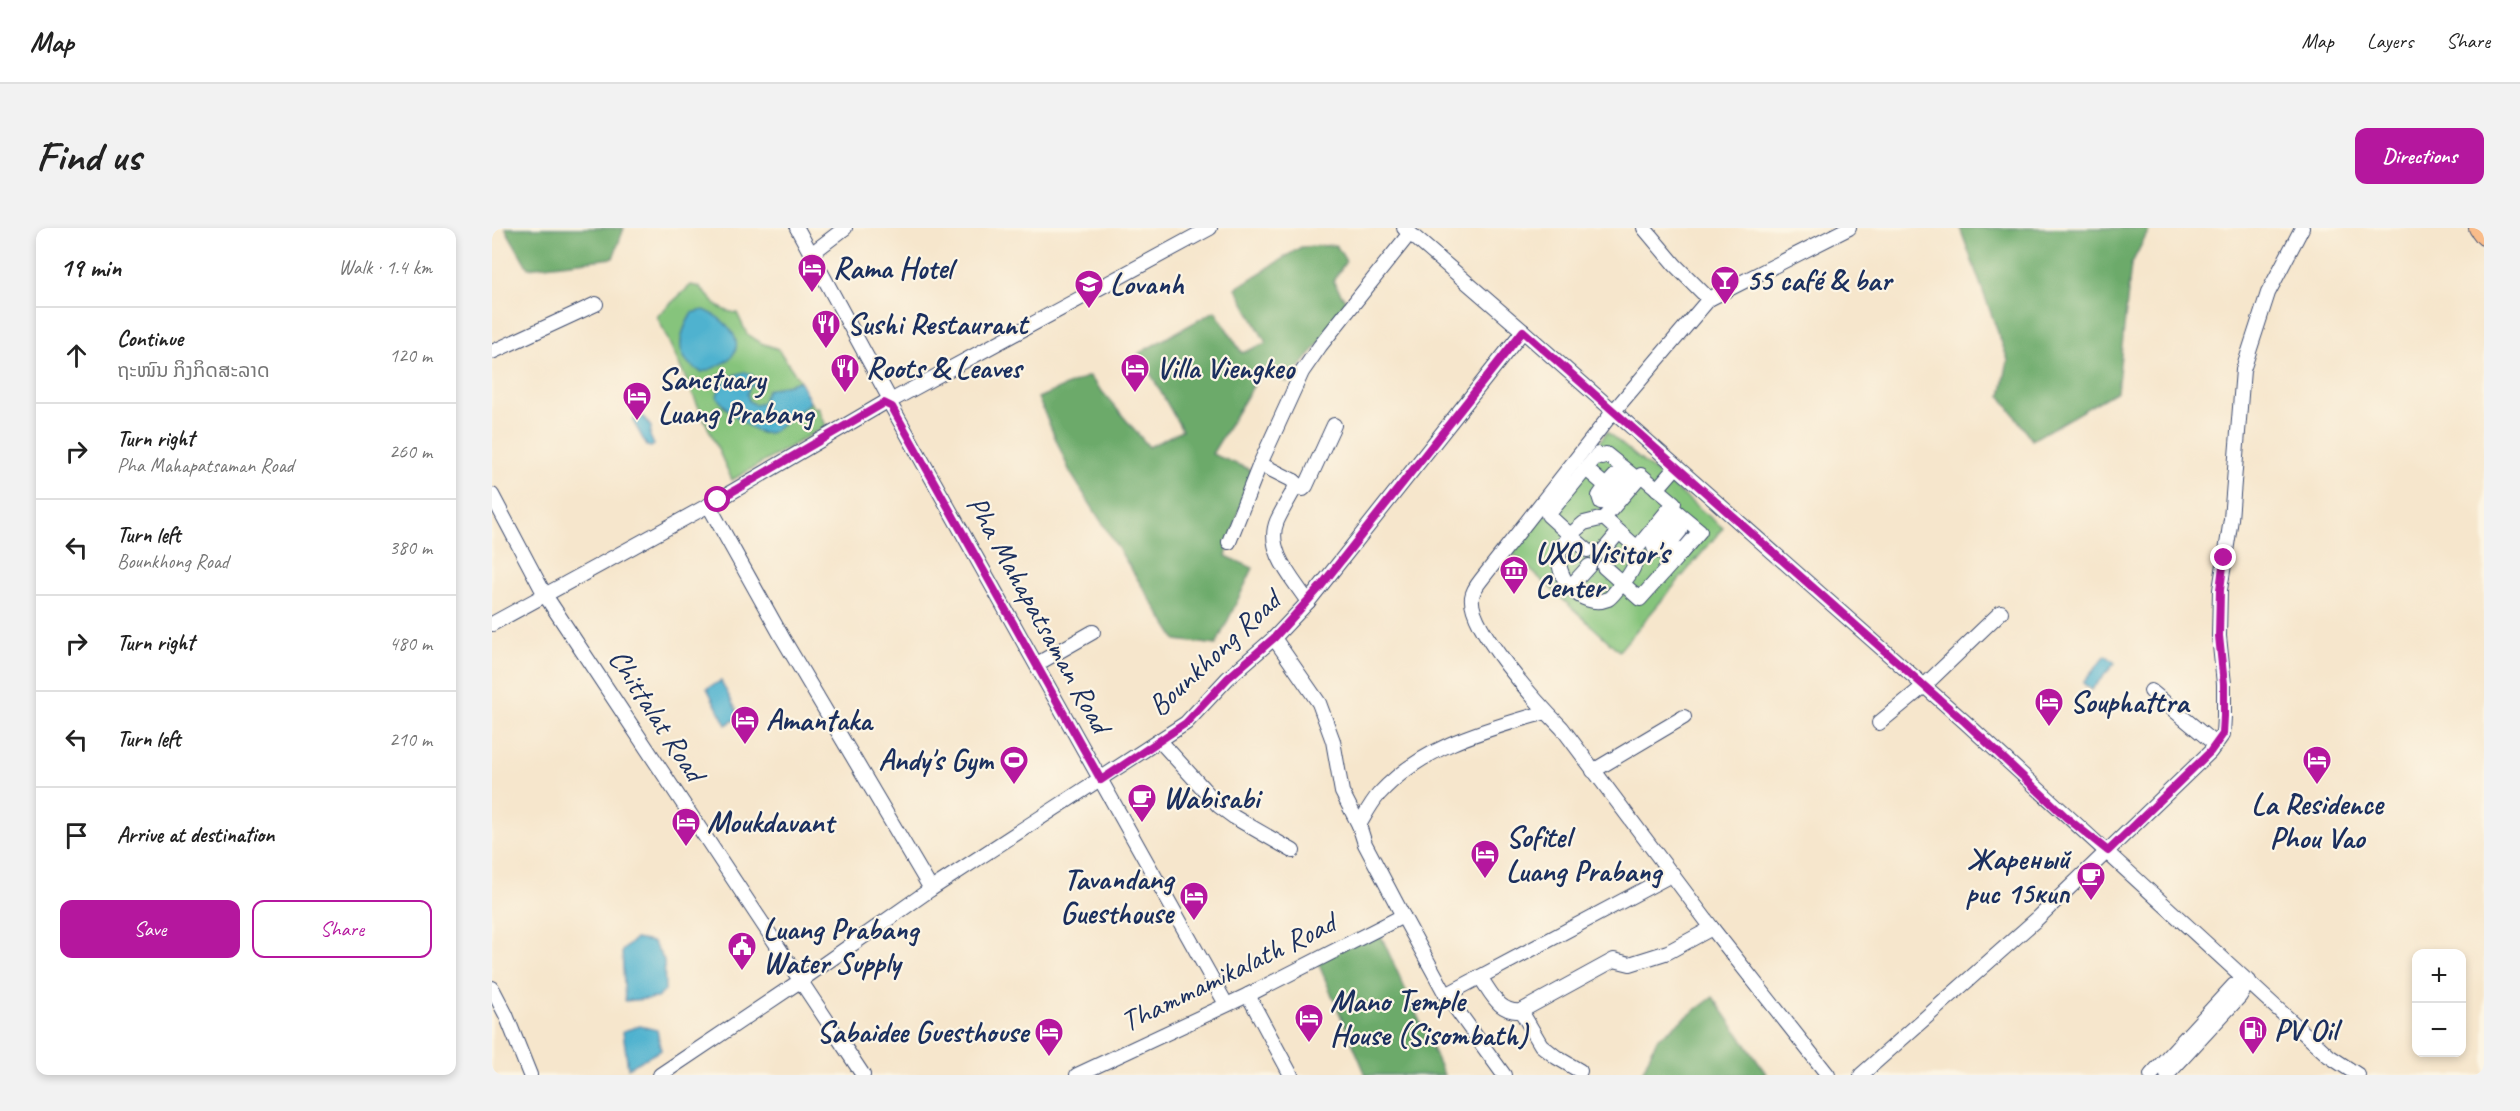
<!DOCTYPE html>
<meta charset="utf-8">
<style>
:root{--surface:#fff;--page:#f2f2f2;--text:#222;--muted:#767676;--line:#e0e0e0;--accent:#b5179e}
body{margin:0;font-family:Caveat,"Noto Sans Lao",sans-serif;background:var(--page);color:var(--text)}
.controls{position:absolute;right:18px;bottom:18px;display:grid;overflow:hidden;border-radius:12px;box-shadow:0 3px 9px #0003}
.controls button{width:54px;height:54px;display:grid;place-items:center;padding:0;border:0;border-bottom:2px solid var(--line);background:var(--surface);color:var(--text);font:30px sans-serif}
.stop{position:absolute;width:18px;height:18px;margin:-14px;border:4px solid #b5179e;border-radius:50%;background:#fff}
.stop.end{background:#b5179e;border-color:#fff;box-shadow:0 2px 6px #0008}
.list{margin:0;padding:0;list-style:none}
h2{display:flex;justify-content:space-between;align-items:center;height:78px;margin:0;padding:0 24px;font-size:26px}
h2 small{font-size:20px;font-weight:400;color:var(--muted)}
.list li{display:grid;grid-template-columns:39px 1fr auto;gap:18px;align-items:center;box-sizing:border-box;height:96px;padding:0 24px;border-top:2px solid var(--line)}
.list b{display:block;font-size:22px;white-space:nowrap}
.list p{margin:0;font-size:20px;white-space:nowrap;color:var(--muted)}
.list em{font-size:20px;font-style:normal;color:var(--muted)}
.actions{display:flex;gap:12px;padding:18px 24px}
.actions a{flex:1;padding:14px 0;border:2px solid var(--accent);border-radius:12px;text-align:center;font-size:21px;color:var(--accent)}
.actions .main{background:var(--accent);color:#fff}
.icon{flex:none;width:33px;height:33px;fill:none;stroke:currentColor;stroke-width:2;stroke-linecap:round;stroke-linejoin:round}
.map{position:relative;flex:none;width:1992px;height:847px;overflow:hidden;border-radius:12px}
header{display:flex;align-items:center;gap:36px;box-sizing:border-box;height:84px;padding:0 30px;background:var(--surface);border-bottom:2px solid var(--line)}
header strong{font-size:28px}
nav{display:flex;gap:33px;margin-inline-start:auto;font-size:21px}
.intro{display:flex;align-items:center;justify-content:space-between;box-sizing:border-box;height:144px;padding:0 36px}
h1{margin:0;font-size:42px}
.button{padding:15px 27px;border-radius:12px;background:var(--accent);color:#fff;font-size:21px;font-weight:700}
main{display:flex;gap:36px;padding:0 36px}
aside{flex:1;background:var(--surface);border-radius:12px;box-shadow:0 3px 9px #0003}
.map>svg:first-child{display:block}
</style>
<header>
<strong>Map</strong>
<nav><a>Map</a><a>Layers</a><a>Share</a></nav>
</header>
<div class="intro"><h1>Find us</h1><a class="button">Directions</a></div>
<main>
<aside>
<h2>19 min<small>Walk · 1.4 km</small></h2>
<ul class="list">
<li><svg class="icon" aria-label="ahead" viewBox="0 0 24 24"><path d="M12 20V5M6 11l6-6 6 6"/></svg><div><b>Continue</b><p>ຖະໜົນ ກິງກິດສະລາດ</p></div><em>120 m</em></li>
<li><svg class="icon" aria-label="right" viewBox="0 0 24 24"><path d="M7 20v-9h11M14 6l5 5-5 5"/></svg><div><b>Turn right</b><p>Pha Mahapatsaman Road</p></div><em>260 m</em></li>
<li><svg class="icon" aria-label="left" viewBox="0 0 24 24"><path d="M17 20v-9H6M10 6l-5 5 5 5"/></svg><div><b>Turn left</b><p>Bounkhong Road</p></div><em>380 m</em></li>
<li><svg class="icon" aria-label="right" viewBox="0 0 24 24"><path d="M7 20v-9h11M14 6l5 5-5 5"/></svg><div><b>Turn right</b></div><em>480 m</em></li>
<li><svg class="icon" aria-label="left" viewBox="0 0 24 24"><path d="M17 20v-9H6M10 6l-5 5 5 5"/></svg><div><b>Turn left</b></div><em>210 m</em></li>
<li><svg class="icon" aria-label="arrive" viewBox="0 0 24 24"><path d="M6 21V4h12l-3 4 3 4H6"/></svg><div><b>Arrive at destination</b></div></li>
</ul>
<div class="actions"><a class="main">Save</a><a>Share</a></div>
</aside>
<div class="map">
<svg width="1992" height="847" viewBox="0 0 1992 847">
<rect width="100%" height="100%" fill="#fcf5e5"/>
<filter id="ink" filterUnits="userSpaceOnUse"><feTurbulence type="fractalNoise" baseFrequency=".0167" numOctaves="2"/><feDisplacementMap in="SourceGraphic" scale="12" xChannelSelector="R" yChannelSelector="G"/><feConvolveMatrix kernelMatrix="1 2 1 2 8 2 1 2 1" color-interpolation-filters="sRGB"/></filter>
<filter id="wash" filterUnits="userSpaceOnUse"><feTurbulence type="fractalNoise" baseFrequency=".008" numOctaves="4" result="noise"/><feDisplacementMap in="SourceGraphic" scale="24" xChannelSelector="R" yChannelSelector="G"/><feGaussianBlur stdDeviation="1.35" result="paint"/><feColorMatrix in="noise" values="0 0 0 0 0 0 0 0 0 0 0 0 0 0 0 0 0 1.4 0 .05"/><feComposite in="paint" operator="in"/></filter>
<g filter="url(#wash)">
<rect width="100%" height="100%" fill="#f6e6cc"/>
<!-- green -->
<g fill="#86c47b" stroke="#507a6c" stroke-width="1.5">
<path d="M199,57L208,59C221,72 225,83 245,85L255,106L269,115L286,121L308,153L275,162L270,175L263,177L257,173L255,166L257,159L244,146L228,159L231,178L269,205H278L318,174L322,180L326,179L334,198L240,252L165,88Z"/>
<path d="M1115,204L1231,300L1127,423L1020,325Z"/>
</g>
<!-- forest -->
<g fill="#6caa6b" stroke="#446c64" stroke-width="1.5">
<path d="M13,0H132L121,30L36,40Z"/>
<path d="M1468,0H1658L1639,37L1625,163L1540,212L1509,168L1516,132Z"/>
<path d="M844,17L854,33L841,53L857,78L796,154L769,145L720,226L759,242L734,328L761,340L724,417L684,412L578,244L546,170L597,148L657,219L690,202L647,125L723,83L750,125L774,115L744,60L809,19Z"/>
<path d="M886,701L952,847H874L825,732Z"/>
<path d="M1221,769L1275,847H1149L1165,811Z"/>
</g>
<!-- water -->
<g fill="#50b2cf" stroke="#367096" stroke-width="1.5">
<path d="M212,82C227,88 255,109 240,128C233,136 220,141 210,144C181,131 186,108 200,85Z"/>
<path d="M253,144L260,147L263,156L257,159L255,166L257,173L263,177L270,175L275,162L308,153L318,174C308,182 288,201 277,205C264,209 232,179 225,169C227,155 240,147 253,144Z"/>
<path d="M146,186L150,187L159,199L158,208L162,217L159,219L155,218L141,193Z"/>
<path d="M1614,427L1623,435L1599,462L1591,455Z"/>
<path d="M229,453L248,489L234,497L215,460Z"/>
<path d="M143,711L161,714L172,732L173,763L165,770L133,773L130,723Z"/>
<path d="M148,798L165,802L169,822L136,840L131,803Z"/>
</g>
</g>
<g filter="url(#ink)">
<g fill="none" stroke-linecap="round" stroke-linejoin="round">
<!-- minor casing -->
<g stroke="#3c4a6e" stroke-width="16">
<g id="minor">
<path d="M305,0L395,166"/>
<path d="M912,0L1031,103L1473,494L1837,828L1866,847"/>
<path d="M1152,0L1183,37L1217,71"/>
<path d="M319,26L353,0"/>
<path d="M0,124L104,76"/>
<path d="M404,170L718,0"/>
<path d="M400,179L734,776"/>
<path d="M768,236L802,253L811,261L814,258L842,197"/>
<path d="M1094,241L1114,258L1124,247L1130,248L1132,255L1115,275L1109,274L1107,268L1114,258"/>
<path d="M802,253L803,260C797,271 790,282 785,293C773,322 801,351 816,374"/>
<path d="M1165,261L1184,239"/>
<path d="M0,267L53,367L371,847"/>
<path d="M217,278L290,409L439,661"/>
<path d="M1112,290L1149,247L1182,275L1145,320"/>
<path d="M737,314L768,236L810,144L828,118L918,5"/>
<path d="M1178,315L1188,303L1185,297L1179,295L1161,316L1163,322L1170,324L1178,315L1189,325L1208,303L1179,279"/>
<path d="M1095,322L1078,307C1075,312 1069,318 1068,323C1061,348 1089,382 1116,371C1120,369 1125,361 1129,357C1140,345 1145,336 1145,320L1112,290L1092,295L1078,307L1056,287L1106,226L1110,230L1114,226L1145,251"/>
<path d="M1111,323L1127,304"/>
<path d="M1112,339L1148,371L1189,325"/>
<path d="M1078,359L1097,338"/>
<path d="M0,396L226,272L392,175"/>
<path d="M782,410L827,475L841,513L850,564L867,597L873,616L911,688L954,767L1012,847"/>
<path d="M545,436L601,404"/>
<path d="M1659,463L1724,517"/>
<path d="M1387,495L1432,458L1509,384"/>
<path d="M668,513L727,578L742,589L801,623"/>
<path d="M1101,543L1192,489"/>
<path d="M867,597C873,587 879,575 887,566C932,517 993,502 1054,484"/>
<path d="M988,749C1000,766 1007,785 1029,783L1122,732L1138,736L1176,724L1220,700"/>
<path d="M0,760L14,787L38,847"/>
<path d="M756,767L799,847"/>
<path d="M954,767L1181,646"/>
<path d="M1029,783L1049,817L1064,829L1088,843"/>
<path d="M168,847L308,753L439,661L694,495L736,450L782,410L816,374L1031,103"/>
<path d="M585,847L756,767L911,688"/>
<path d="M1336,847L1220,700L1070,500C1048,478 976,399 980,369C981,362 985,357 989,352L1121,184L1217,71L1357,0"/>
<path d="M1369,847L1546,690L1718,524L1731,506L1732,488V456L1727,408L1728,362L1739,291L1751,142L1776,65L1810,0"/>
<path d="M1659,847L1742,757L1757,753L1748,768L1675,847"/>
</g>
</g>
<!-- major casing -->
<g stroke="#3c4a6e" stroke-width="20">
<path id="major" d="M1986,0L1992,8"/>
</g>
<!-- minor -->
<use href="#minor" stroke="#fff" stroke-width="14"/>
<!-- major -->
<use href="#major" stroke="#f9bc8a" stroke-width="18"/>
</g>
</g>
<g fill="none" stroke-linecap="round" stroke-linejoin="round" filter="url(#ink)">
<!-- route -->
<path stroke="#b5179e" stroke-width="8" d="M226,272L392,175L400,179L609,552L694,495L736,450L782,410L829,358L1031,103L1473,494L1575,590L1616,623L1718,524L1731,506L1732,488V456L1727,408L1728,362L1732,330"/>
</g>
<!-- icons -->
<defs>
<g id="hotel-pin" transform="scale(1.5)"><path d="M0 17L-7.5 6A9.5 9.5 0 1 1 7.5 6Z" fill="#b5179e" stroke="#fcf5e5"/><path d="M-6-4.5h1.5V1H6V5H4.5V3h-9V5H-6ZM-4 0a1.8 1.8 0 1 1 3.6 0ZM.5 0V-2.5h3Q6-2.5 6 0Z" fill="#fff"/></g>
<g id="bar-pin" transform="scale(1.5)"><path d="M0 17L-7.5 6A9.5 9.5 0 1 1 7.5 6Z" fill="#b5179e" stroke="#fcf5e5"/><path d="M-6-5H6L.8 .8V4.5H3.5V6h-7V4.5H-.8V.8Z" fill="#fff"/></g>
<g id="university-pin" transform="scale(1.5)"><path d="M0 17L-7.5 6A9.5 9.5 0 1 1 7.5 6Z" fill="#b5179e" stroke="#fcf5e5"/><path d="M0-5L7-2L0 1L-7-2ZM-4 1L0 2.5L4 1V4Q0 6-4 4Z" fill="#fff"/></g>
<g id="restaurant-pin" transform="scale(1.5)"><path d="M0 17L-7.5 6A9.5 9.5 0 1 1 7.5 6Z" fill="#b5179e" stroke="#fcf5e5"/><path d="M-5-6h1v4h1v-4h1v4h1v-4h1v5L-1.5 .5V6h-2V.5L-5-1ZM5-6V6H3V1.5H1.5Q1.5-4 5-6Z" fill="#fff"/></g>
<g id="museum-pin" transform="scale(1.5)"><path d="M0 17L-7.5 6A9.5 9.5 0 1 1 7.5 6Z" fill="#b5179e" stroke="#fcf5e5"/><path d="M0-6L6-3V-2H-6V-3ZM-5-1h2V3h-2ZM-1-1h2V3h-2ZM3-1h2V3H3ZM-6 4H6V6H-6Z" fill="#fff"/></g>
<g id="stadium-pin" transform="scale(1.5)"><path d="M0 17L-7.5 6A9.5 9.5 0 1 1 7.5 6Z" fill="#b5179e" stroke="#fcf5e5"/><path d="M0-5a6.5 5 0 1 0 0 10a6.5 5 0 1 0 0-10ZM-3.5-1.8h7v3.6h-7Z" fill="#fff"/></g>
<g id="cafe-pin" transform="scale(1.5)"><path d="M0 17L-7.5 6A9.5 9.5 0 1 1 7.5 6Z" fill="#b5179e" stroke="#fcf5e5"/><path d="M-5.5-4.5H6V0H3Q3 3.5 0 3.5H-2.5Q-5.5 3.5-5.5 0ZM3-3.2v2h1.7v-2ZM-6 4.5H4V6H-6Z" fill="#fff"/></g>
<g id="civic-pin" transform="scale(1.5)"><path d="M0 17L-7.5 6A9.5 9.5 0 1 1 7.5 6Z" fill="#b5179e" stroke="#fcf5e5"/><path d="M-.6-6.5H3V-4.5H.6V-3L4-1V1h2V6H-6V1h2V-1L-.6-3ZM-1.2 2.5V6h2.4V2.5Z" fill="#fff"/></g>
<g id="fuel-pin" transform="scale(1.5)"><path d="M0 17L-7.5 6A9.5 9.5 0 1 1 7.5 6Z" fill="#b5179e" stroke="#fcf5e5"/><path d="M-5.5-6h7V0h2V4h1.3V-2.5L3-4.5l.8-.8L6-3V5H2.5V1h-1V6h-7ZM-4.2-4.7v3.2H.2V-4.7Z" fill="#fff"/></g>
</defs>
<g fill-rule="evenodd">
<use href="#hotel-pin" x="320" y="40"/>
<use href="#bar-pin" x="1233" y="52"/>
<use href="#university-pin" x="597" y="56"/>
<use href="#restaurant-pin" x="334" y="96"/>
<use href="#restaurant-pin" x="353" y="140"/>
<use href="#hotel-pin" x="643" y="140"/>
<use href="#hotel-pin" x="145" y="168"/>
<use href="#museum-pin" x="1022" y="342"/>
<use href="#hotel-pin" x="1557" y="474"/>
<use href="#hotel-pin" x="253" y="492"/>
<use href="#stadium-pin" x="522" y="532"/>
<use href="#hotel-pin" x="1825" y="532"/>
<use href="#cafe-pin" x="650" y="570"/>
<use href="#hotel-pin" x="194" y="594"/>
<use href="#hotel-pin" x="993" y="626"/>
<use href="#cafe-pin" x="1599" y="648"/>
<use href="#hotel-pin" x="702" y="668"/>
<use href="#civic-pin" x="250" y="718"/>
<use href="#hotel-pin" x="817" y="790"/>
<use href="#fuel-pin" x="1761" y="802"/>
<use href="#hotel-pin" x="557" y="804"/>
</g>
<g text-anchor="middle" stroke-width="4.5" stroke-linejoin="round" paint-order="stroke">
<!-- poi labels -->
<g font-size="30" font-weight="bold" fill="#1b2f5e" stroke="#fcf5e5" text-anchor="start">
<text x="341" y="50">Rama Hotel</text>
<text x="1254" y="62">55 café &amp; bar</text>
<text x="618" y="66">Lovanh</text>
<text x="355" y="106">Sushi Restaurant</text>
<text x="374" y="150">Roots &amp; Leaves</text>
<text x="664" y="150">Villa Viengkeo</text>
<text x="166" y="161">Sanctuary<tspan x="166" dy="34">Luang Prabang</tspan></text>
<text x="1043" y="335">UXO Visitor's<tspan x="1043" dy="34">Center</tspan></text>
<text x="1578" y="484">Souphattra</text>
<text x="274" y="502">Amantaka</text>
<text x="501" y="542" text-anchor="end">Andy's Gym</text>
<text x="671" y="580">Wabisabi</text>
<text x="1825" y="586" text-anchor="middle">La Residence<tspan x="1825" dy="34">Phou Vao</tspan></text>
<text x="215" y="604">Moukdavant</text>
<text x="1014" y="619">Sofitel<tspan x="1014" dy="34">Luang Prabang</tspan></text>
<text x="1578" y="641" text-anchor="end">Жареный<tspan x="1578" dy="34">рис 15кип</tspan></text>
<text x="681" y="661" text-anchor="end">Tavandang<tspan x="681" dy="34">Guesthouse</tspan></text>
<text x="271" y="711">Luang Prabang<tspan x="271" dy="34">Water Supply</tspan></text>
<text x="838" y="783">Mano Temple<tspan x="838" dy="34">House (Sisombath)</tspan></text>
<text x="1782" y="812">PV Oil</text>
<text x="536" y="814" text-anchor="end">Sabaidee Guesthouse</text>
</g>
<!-- street labels -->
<g font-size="30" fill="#1b2f5e" stroke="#fcf5e5">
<text transform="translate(547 386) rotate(61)" y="10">Pha Mahapatsaman Road</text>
<text transform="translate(722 425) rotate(-43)" y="10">Bounkhong Road</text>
<text transform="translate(165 487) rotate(57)" y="10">Chittalat Road</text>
<text transform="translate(736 744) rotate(-26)" y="10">Thammamikalath Road</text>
</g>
</g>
</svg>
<div class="controls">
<button>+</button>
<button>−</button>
</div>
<div class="stop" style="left:226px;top:272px"></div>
<div class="stop end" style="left:1732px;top:330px"></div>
</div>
</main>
